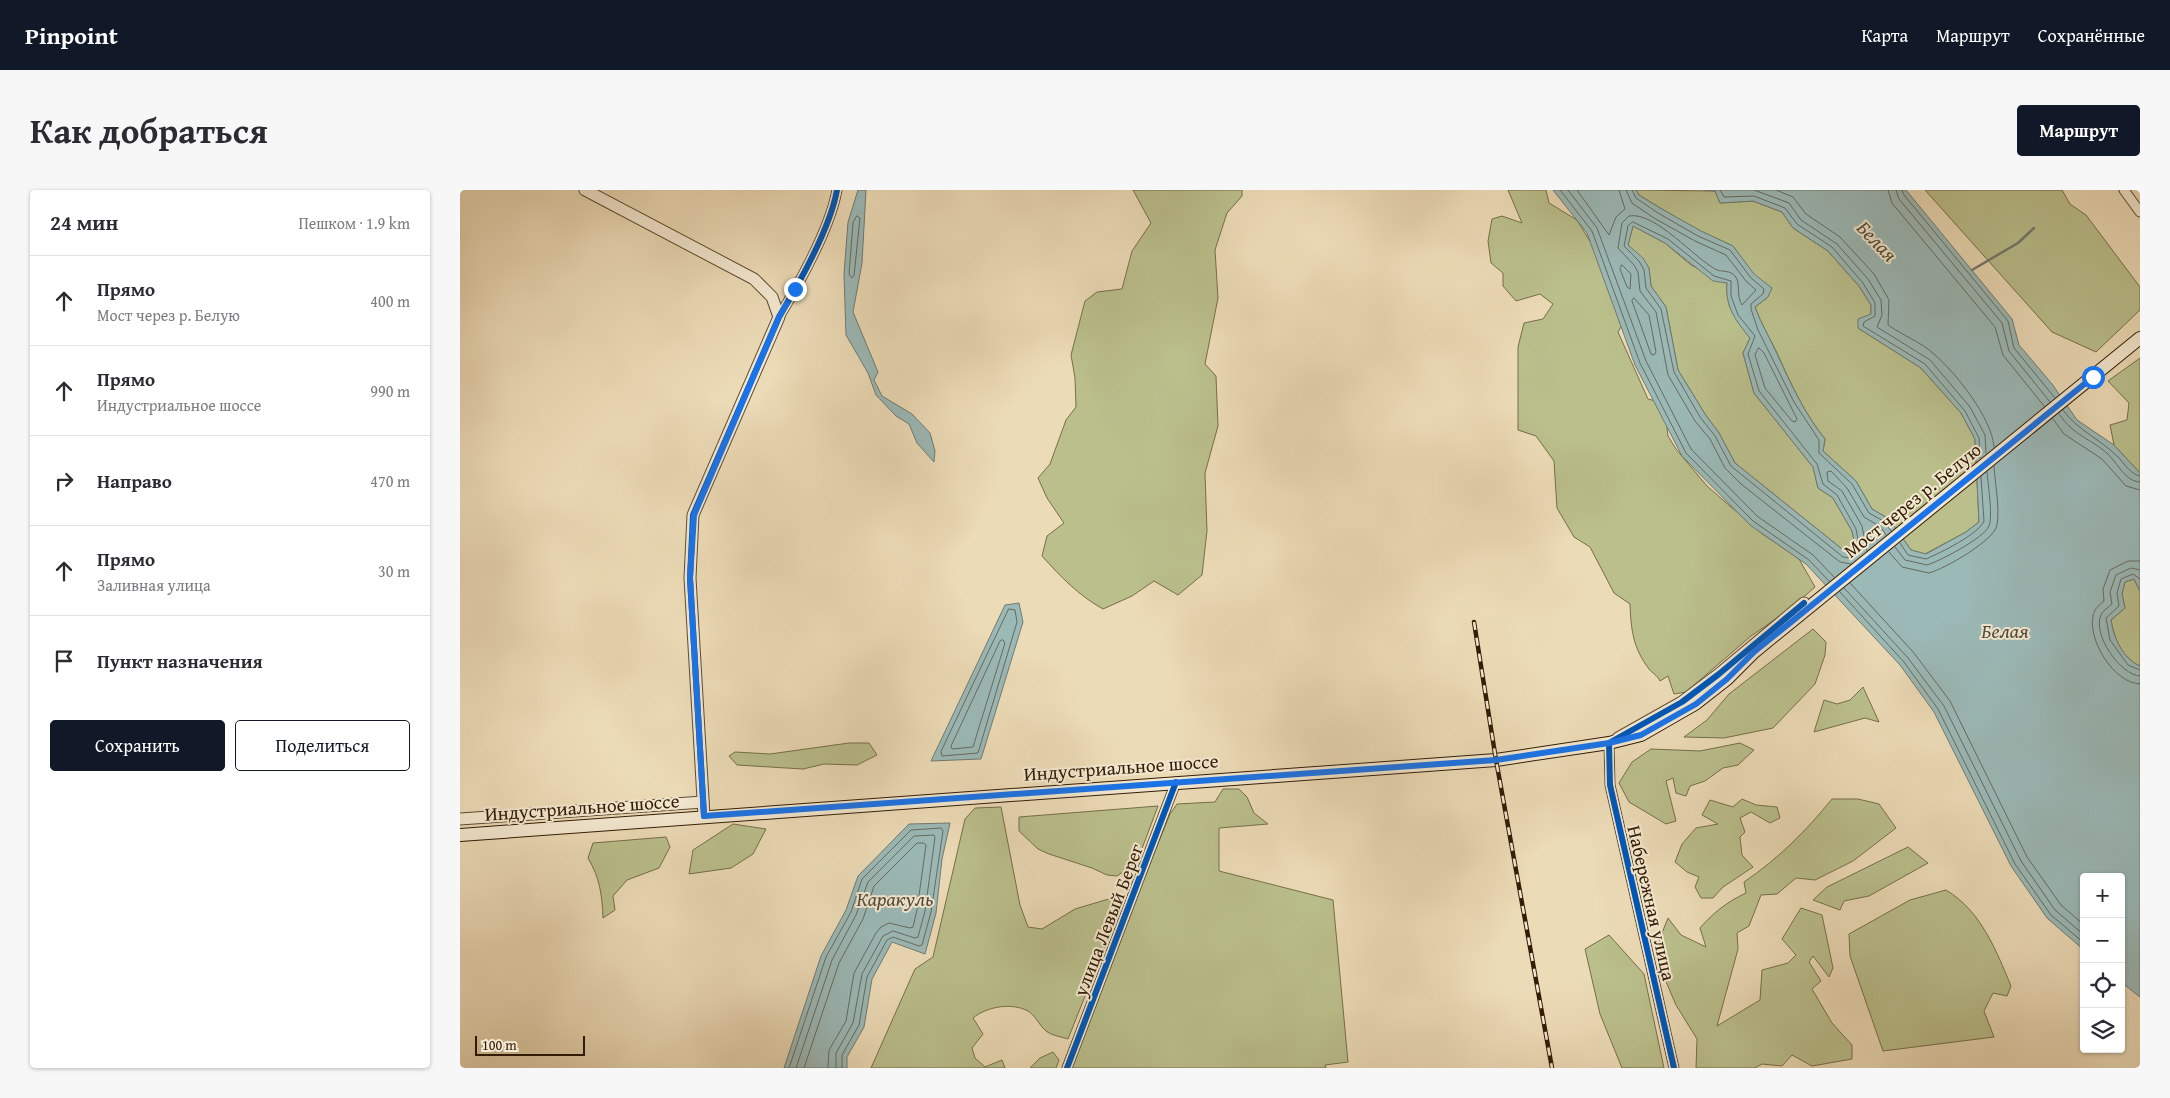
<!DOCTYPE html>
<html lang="ru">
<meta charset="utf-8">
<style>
:root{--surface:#fff;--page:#f7f7f7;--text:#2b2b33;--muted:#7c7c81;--line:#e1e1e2;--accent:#111827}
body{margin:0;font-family:"Gentium Book Plus",serif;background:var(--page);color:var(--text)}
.controls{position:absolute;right:15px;bottom:15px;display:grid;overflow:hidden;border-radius:5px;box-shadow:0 1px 4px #0004}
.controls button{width:45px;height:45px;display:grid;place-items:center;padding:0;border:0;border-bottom:1px solid var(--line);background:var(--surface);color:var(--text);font:25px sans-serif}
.scale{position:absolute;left:15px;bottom:12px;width:110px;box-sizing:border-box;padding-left:5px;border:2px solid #331c05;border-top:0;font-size:14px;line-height:18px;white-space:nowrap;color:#331c05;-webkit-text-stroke:4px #f3e8d0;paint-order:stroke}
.stop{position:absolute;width:15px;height:15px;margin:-11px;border:4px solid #1a73e8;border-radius:50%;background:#fff}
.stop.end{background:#1a73e8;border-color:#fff;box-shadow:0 1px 5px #0008}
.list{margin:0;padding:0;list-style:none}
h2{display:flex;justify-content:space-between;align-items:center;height:65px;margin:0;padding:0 20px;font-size:21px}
h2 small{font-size:16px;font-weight:400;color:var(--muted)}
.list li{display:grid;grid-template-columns:32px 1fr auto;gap:15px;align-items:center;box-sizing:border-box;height:90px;padding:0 20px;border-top:1px solid var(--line)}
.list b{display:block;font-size:19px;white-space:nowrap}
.list p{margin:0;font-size:16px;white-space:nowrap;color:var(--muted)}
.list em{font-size:16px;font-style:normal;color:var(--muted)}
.actions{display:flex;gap:10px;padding:15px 20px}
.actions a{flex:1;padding:11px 0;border:1px solid var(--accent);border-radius:5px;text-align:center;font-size:18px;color:var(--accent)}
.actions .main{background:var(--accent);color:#fff}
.icon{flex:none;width:28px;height:28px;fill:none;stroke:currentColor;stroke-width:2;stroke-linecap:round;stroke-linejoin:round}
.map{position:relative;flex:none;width:1680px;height:878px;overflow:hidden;border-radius:5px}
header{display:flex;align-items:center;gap:30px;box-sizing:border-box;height:70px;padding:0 25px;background:var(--accent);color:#fff}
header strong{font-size:24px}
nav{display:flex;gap:28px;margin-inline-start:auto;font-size:18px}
.intro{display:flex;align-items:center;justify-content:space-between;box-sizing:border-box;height:120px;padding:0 30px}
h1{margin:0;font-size:35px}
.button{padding:12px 22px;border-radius:5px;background:var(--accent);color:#fff;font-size:18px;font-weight:700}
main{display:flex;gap:30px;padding:0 30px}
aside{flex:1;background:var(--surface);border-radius:5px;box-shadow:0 1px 4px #0004}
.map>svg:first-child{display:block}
</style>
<header>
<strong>Pinpoint</strong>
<nav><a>Карта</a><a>Маршрут</a><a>Сохранённые</a></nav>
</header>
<div class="intro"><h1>Как добраться</h1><a class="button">Маршрут</a></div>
<main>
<aside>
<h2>24 мин<small>Пешком · 1.9 km</small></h2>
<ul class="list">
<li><svg class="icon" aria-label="ahead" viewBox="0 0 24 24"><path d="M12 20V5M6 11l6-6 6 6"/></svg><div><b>Прямо</b><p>Мост через р. Белую</p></div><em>400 m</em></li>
<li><svg class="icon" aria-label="ahead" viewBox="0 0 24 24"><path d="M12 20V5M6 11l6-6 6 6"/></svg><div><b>Прямо</b><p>Индустриальное шоссе</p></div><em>990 m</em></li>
<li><svg class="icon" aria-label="right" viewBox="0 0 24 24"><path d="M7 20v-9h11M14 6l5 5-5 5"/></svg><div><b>Направо</b></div><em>470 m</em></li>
<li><svg class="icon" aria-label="ahead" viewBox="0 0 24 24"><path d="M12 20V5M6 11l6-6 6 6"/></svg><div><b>Прямо</b><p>Заливная улица</p></div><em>30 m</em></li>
<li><svg class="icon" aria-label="arrive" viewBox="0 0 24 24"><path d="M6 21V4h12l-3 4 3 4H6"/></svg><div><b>Пункт назначения</b></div></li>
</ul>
<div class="actions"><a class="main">Сохранить</a><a>Поделиться</a></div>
</aside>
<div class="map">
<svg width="1680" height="878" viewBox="0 0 1680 878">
<rect width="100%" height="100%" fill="#ecdbb7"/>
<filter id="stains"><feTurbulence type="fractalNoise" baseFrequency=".004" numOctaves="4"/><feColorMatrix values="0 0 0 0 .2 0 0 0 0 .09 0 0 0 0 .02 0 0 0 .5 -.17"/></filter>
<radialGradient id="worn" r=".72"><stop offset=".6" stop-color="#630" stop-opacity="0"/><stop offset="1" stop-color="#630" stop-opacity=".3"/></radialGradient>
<!-- green -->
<g fill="#babf8c" stroke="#766e48">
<path d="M673,0H782V6L767,23L755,60L758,108L745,174L756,186L758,236L745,283L747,341L742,385L718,405L694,391L672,406L643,419C618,405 601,387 582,366L587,346L604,333L587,308L578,288L590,274L606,230L616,217L615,188L611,165L625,111L637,102L662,99L672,61L691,33Z"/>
<path d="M1048,0H1086L1089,13L1117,30L1131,53L1148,69L1168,125L1158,142L1188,209L1200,212L1205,222L1208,246L1216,259L1247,296L1301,343L1339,369L1355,397L1329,420L1291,446L1226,502L1214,504L1208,486L1200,491C1197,485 1193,484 1189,479C1173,458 1171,440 1170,414L1154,403L1130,357L1114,347L1097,318L1094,271L1076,246L1058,240V157L1064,133L1083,129L1093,114L1080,104L1056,111L1043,96V83L1031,73L1028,51L1032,29L1042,26L1062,33Z"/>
<path d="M1176,0L1255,1L1260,13L1293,11L1322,22L1333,38L1368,61L1399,96L1411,115V124L1398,138L1461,178L1501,223L1515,249L1519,332L1506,342L1465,364L1451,360L1429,329L1412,319L1396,291L1363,261L1365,249C1344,223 1331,194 1317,163C1310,148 1301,134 1295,117L1308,107L1311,98L1294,85L1273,56L1240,41L1200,18L1179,5Z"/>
<path d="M1465,0H1602L1610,14L1626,25L1680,97V120L1636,162L1592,142Z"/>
<path d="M1173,36L1205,53L1231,75L1267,93C1265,117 1276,130 1290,148L1283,163L1294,203L1353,277L1358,298L1373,308L1392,341L1396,359L1387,363L1275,273L1259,243L1245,224L1218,180L1206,117L1191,96L1189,78L1168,55Z"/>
<path d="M1680,168V283L1654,255L1650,235L1667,230L1669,213L1648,191Z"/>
<path d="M1674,389L1680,401V476C1662,468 1654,448 1651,430L1665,418L1662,404L1665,392Z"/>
<path d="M1353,439L1366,452L1365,465L1355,494L1313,538L1264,548L1224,547L1247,530L1269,504Z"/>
<path d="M1403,497L1419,532L1405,528L1354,542L1364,510L1377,514L1390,510Z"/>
<path d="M389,553H409L417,565L397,575L364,574L343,579L277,575L269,566L275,562L310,564Z"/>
<path d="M1280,553L1294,560L1278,575L1263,578L1245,591L1230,596L1226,606L1216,603L1213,588L1206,591L1216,631L1206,634L1169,612L1159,593L1172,572L1191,559L1240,561Z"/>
<path d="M763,599H779L787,607L794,623L808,634L759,638V681L873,710L888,872L865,875L866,878H607L710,624L717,614L755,612Z"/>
<path d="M1282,609L1296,615L1317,617L1320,628L1310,633L1291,622L1280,628L1285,642L1280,647L1282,665L1293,677L1263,697L1253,708H1241L1235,697L1239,687L1227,682L1215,672L1222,654L1236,638L1258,634L1242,625L1250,610L1273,617Z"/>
<path d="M1372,609H1398L1419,614L1436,638L1393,671L1355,690L1336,688L1317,704L1301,705L1289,736L1277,743L1278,759L1257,836L1300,810L1302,780L1328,773L1336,765L1322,749L1341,718L1362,725L1373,778L1369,787L1353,766L1349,772L1361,791L1352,799L1372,833L1392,855V869L1352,876L1332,865L1322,876L1302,874L1295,878H1236L1237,849L1216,815L1196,768L1200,748L1208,728L1221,745L1246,757L1240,738C1254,722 1267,712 1286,703L1284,692C1318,669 1346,641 1372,609Z"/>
<path d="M698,616L677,672L657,686L647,685L632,678L589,664L578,659L559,641V627Z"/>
<path d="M541,617L560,715L568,737L582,739L615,719L652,708L657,726L608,849C601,847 591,845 586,841C579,835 575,825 568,821C551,812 526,817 513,828L523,844L512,858L515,868L525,877L542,870L545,878H411L455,779L473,767L505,629L515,618Z"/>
<path d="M273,634L306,639L293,664L271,678L229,684L233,660Z"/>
<path d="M206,647L210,657L199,678L167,690L153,706L155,720L143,728C142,705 140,688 128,668L133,653Z"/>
<path d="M1448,657L1468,673L1409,706L1384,711L1380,720L1353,710L1367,697Z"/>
<path d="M1486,700C1521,721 1536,760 1551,796L1547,806L1533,803L1524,821L1534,847L1423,861L1390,766L1389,744L1450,710Z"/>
<path d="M1149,745L1184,784L1204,878H1162L1140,824L1125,759Z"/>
<path d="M593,862L599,870L596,878H570L580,868Z"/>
</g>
<!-- water -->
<g fill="#9bb9b7" stroke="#717a70" fill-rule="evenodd">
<path d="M398,0H406L402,73L393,122L418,182L414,190L422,206L452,224L470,243L475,261L474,272L457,253L449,234L436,226L416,205L408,183L386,145L384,84L388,32Z"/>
<path d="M1093,0H1176L1179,5L1200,18L1241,41L1273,56L1294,84L1312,98L1308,107L1295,117C1301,134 1310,148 1317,164C1331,194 1344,223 1365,249L1363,261L1396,291L1412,319L1429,329L1451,360L1466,364L1506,342L1519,332L1515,249L1501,223L1461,178L1398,138V129L1411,124V115L1399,96L1368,61L1333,38L1322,22L1293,11L1260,13L1255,1L1244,0H1446L1552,129L1559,155L1592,194L1617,230L1654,255L1680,283V401L1674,389L1665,392L1662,404L1665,418L1651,430C1654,448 1662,468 1680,476V807L1661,792V687H1624V760L1587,728L1551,676L1474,522L1440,475L1346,374L1290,335L1222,266L1175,175L1127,43ZM1173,36L1205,53L1253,91L1267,93C1265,117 1276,131 1290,148L1283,163L1294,203L1353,277L1358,298L1373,308L1392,341L1396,359L1387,363L1275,273L1259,243L1245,224L1218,180L1206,117L1191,96L1189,78L1183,68L1168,55Z"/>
<path d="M559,413L563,432L521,569L471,571L545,415Z"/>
<path d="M490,633L482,669L476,723L465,764L432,752L412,789L404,837L387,867V878H324L361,766L386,720L398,686L449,634Z"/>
</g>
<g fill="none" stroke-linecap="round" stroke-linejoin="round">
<!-- shore -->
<g stroke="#676a5e" stroke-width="1">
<path d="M1100,0L1132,41L1180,173L1226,263L1293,331L1349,370L1369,391"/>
<path d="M1108,0L1137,38L1186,171L1231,259L1297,326L1353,365L1374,387"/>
<path d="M1117,0L1149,45L1156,27L1165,19L1159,0"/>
<path d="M1166,0L1172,13L1194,28L1235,51L1266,65L1286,91L1296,100L1282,115C1276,106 1281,93 1275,86C1270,80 1263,82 1257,80C1235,69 1195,21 1169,26L1162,33L1158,58L1174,75L1178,82L1180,101L1196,122L1208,185L1235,231L1250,249L1265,278L1281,294L1380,372L1391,374"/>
<path d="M1172,0L1176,8L1198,23L1238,46L1270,60L1291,88L1304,99L1303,104L1291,114V119L1298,140L1334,212L1359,250V263L1392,294L1409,323L1425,332L1431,341"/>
<path d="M1260,0L1264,7L1294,6L1325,18L1337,34L1372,57L1403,93L1415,113V126L1404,132L1403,136L1465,174L1505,221L1519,248L1520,268"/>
<path d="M1294,0L1329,13L1341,30L1377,54L1408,89L1421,110L1422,125L1417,137L1470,170L1510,217L1525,245L1526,263"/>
<path d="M1316,0L1333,7L1346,24L1380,47L1414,84L1429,110L1428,135C1442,145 1461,152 1474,164C1496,183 1532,228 1534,257"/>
<path d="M1428,0L1432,13L1535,137L1543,165L1584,216"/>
<path d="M1436,0L1439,9L1542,133L1549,161L1590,212"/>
<path d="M1442,0L1444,5L1548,131L1554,158L1595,208"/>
<path d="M397,26L400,28L394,86L392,88L389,84L393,33Z"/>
<path d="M1173,32L1208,49L1254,86L1271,91V106L1278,125L1295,146L1288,164L1299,201L1357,274L1363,294L1377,305L1396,339L1400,361L1389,368L1383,367L1271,276L1255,246L1240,227L1214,182L1201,119L1186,98L1184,80L1179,71L1164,56L1168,36Z"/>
<path d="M1162,75L1171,84L1170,99L1167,97L1160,79Z"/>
<path d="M1174,108L1189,125L1196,162L1194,165L1191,164L1172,111Z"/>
<path d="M1299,158L1304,163L1337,229L1335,232L1332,231L1305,198L1295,165Z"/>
<path d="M1603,220C1618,241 1642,250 1660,269C1665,275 1672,285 1680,286"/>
<path d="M1599,224C1614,246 1630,248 1648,264C1657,273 1666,292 1680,292"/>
<path d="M1593,229L1604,244L1642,269L1666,296L1680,300"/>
<path d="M1440,353L1448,365L1466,369C1480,363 1519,344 1524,331L1521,287"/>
<path d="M1435,357L1445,370L1467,375C1480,371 1524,348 1529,336C1533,326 1528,294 1527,282"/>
<path d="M1407,361L1402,336L1382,301L1368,291L1367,282L1371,281L1387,298L1404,327L1421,337L1426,345"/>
<path d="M1429,362L1442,377L1469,383C1484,379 1534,351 1537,335C1540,317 1535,294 1534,276"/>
<path d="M1680,371H1668L1650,380L1643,399L1644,411C1639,415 1634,419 1633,426C1628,451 1654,493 1680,494"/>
<path d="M1680,380L1671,378L1656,385L1650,402L1652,414C1649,417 1643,420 1641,425C1632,444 1660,485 1680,486"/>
<path d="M1680,389L1673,384L1661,389L1657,403L1659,416L1646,428L1650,450L1668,475L1680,480"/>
<path d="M1390,393L1454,463L1490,511L1567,667L1601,715L1624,735"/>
<path d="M1384,398L1448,468L1484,516L1561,671L1595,720L1624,745"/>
<path d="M1380,402L1444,472L1478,519L1555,674L1591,725L1624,753"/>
<path d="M549,419L555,420L557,432L518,563L482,566L481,562Z"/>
<path d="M543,450L545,453L513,557L492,559L491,556L540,451Z"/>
<path d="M329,878L366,767L391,722L402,689L451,640L481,638L483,641L471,722L462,755L459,756L433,747L427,750L407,787L399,835L382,865V878"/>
<path d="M336,878L372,770L396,725L408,692L454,646L474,645L475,647L465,721L458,747L455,748L433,741L423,746L402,784L393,833L376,863V878"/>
<path d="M344,878L379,773L403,729L414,696L457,653H464L466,655L457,720L453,737L450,738L429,733L421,737L416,743L394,783L386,831L369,860L368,878"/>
</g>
<!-- stream -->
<path stroke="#717a70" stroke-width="2.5" d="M1512,80L1558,53L1574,38"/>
<!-- minor casing -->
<g stroke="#614c32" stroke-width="11">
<g id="minor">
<path d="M1664,0L1680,22"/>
<path d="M319,127C340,92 370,39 377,0"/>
<path d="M1149,553L1150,595L1214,878"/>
<path d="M607,878L716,592"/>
</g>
</g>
<!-- tertiary casing -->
<g stroke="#614c32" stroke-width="13">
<g id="tertiary">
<path d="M125,0L294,89L312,107L319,127L233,325L230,388L244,626"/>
<path d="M1158,548L1222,512L1259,484L1344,413"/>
<path d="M0,629L243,612"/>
</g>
</g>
<!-- secondary casing -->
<g stroke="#331c05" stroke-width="14">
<path id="secondary" d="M0,645L1036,570L1149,553L1181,545L1235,514L1267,489L1294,462L1680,148"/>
</g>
<!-- minor -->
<use href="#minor" stroke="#f3e8d0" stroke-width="9"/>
<!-- tertiary -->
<use href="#tertiary" stroke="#f3e8d0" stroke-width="11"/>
<!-- secondary -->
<use href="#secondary" stroke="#f3e8d0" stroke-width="12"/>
<!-- rail casing -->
<g stroke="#331c05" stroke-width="4.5">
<path id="rail" d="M1014,432L1036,570L1092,878"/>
</g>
<!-- rail -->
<use href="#rail" stroke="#f3e8d0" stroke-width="2.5" stroke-dasharray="8" stroke-linecap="butt"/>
<!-- cycleway casing -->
<g stroke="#f3e8d0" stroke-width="9">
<g id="cycleway">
<path d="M244,626L230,388L233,325L319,127C340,92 370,39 377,0"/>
<path d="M607,878L716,592"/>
<path d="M1214,878L1150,595L1149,553L1222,512L1259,484L1344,413"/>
</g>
</g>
<!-- cycleway -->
<use href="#cycleway" stroke="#0057b8" stroke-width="6"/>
</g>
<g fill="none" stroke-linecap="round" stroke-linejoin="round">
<!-- route -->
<path stroke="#1a73e8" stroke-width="6" d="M335,99L319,127L234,325L230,388L244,626L1036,570L1149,553L1181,545L1236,514L1267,489L1294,462L1633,187"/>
</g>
<g text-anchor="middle" stroke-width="4" stroke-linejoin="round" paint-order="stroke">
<!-- street labels -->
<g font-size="19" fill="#331c05" stroke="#f3e8d0">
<text transform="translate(1452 310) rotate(-39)" y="7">Мост через р. Белую</text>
<text transform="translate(661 577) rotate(-4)" y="7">Индустриальное шоссе</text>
<text transform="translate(122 617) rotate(-4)" y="7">Индустриальное шоссе</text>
<text transform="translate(1192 713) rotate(77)" y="7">Набережная улица</text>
<text transform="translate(648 730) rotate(-69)" y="7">улица Левый Берег</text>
</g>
<!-- water labels -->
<g font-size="20" font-style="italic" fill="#524b3a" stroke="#f3e8d0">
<text transform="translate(1417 51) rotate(46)" y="7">Белая</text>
<text x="1545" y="448">Белая</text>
<text x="435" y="716">Каракуль</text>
</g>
</g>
<rect width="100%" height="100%" filter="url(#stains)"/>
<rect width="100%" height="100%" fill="url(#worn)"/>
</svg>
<div class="controls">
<button>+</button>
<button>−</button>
<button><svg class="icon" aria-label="locate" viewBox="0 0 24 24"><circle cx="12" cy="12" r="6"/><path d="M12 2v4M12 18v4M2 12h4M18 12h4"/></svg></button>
<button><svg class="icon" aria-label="layers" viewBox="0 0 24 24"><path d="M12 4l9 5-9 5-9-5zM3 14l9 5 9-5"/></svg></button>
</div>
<div class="scale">100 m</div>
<div class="stop" style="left:1633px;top:187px"></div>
<div class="stop end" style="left:335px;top:99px"></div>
</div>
</main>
